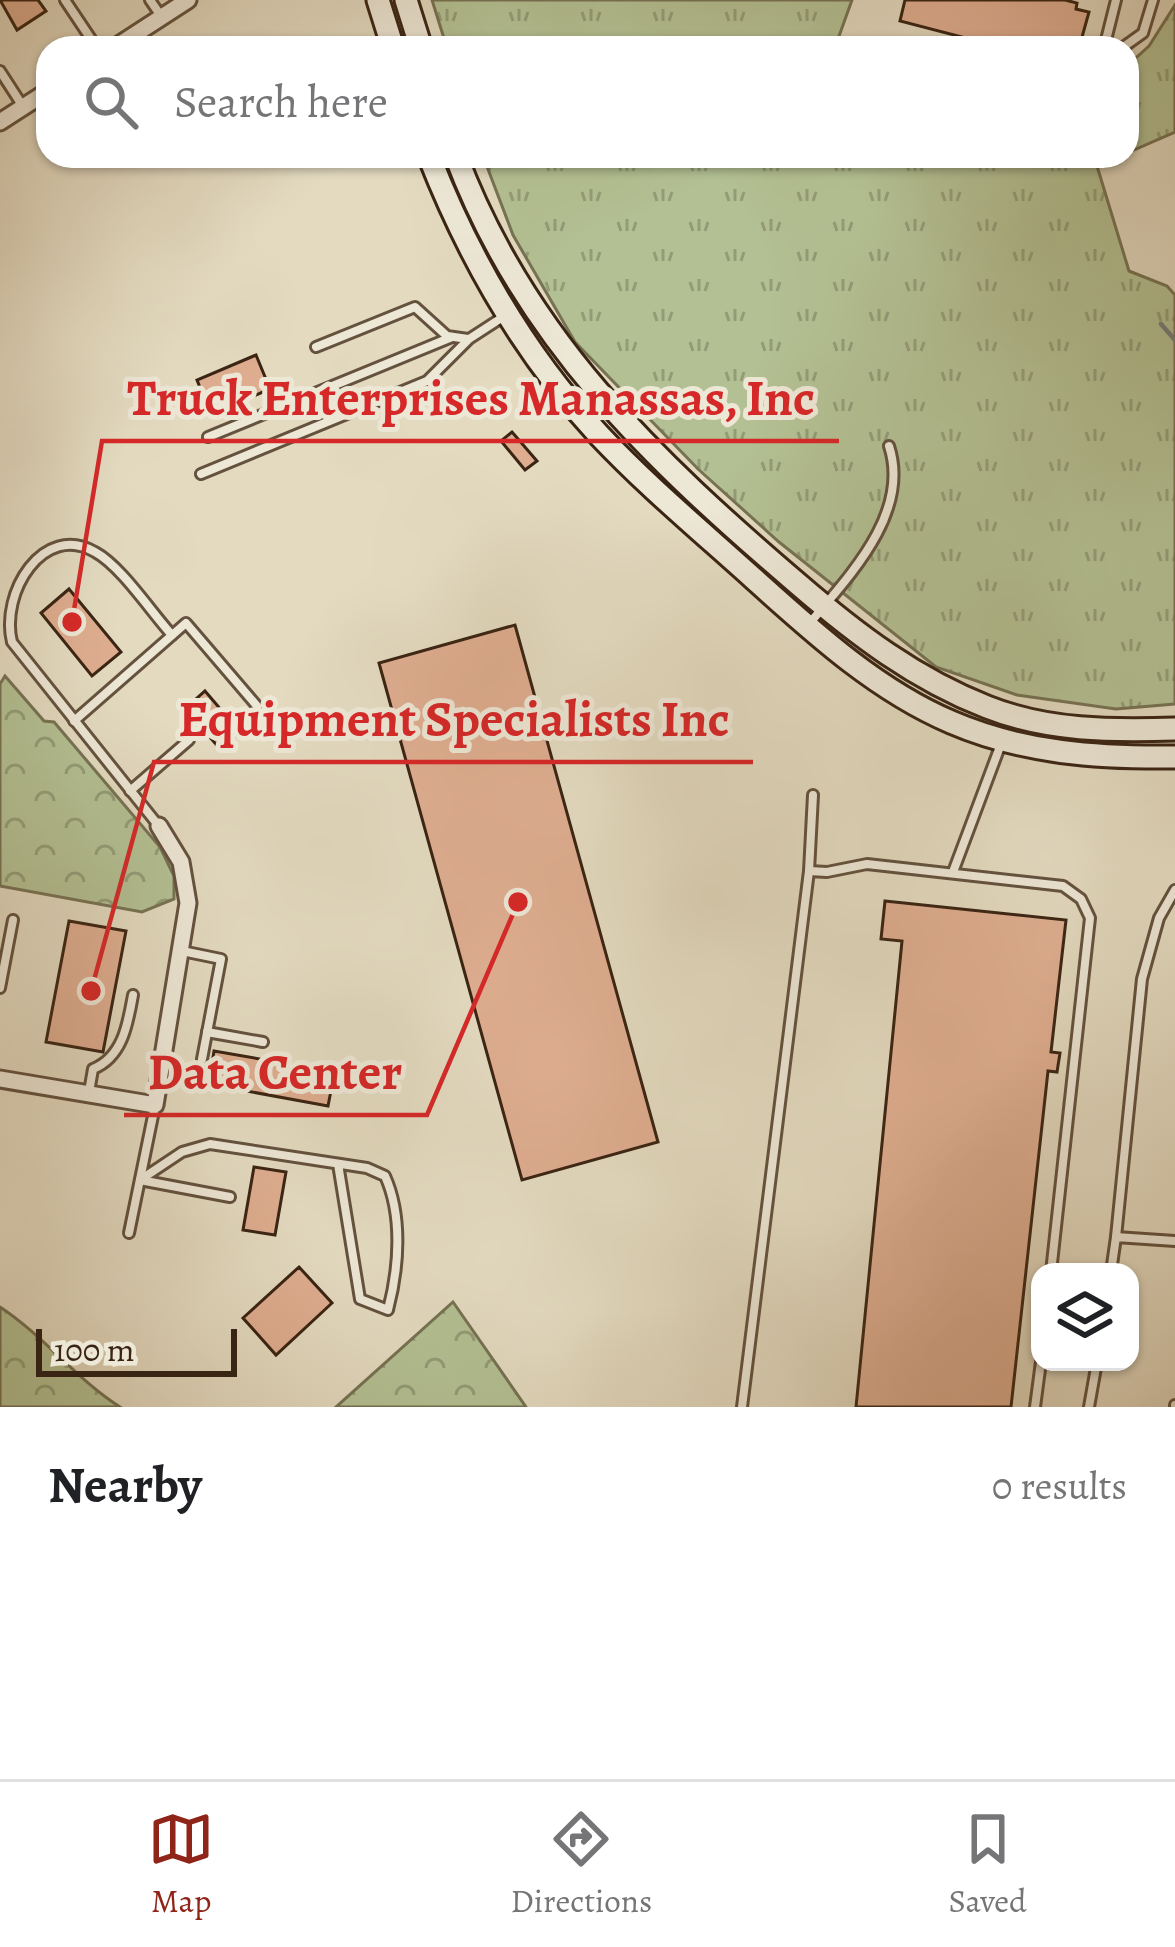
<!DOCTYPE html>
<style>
:root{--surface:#fff;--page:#f6f6f6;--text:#202124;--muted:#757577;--line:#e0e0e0;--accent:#8f2418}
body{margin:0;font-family:Alegreya,serif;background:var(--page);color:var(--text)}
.controls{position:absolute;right:36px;bottom:36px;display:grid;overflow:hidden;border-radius:24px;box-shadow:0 3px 9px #0004}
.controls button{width:108px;height:108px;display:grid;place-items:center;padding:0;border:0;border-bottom:3px solid var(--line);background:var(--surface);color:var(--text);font:60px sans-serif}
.scale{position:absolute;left:36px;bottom:30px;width:201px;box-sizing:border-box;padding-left:12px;border:6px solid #3a2413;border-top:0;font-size:33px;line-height:42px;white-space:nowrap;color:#3a2413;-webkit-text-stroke:9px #ede7d6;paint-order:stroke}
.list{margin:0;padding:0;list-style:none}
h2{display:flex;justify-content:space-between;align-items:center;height:156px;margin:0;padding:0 48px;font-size:51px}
h2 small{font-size:39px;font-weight:400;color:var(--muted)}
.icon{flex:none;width:66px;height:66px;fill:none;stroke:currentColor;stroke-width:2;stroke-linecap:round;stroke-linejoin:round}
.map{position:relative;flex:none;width:1175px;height:1407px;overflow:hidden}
.search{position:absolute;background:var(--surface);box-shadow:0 3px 9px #0004;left:36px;right:36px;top:36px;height:132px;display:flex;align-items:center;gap:30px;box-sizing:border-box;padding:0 42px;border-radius:36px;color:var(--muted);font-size:45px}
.sheet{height:372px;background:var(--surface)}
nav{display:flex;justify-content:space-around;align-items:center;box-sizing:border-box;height:168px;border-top:3px solid var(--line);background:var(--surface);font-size:33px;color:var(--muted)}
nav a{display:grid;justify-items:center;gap:6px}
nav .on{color:var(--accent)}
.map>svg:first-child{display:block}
</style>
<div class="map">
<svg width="1175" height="1407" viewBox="0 0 1175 1407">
<defs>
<pattern id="grass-tufts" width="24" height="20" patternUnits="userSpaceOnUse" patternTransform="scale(3)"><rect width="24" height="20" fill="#b3c093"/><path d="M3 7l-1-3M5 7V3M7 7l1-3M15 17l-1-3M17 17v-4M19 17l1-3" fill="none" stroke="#939c77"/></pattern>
<pattern id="forest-crowns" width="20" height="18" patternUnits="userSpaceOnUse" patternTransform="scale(3)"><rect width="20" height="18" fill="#b3c093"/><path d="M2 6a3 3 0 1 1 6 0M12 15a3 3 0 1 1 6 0" fill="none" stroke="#939c77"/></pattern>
</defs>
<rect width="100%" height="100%" fill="#e3dac0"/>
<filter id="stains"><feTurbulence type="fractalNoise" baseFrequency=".00167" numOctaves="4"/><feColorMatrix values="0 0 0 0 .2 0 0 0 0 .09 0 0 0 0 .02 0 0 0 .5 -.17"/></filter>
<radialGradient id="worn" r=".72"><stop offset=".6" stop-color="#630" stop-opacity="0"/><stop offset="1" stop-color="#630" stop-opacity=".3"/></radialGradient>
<!-- grass -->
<g fill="url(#grass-tufts)" stroke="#767253" stroke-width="3">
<path d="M432,0H852L838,39L869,48H447Z"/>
<path d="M1175,5V132L1127,153V66L1149,46Z"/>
<path d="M483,156H1119L1097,166L1129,271L1167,286L1175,295V704L1116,709L1017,695L936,667L779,542L698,469L575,342L513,235Z"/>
</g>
<!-- forest -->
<g fill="url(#forest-crowns)" stroke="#767253" stroke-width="3">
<path d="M5,676L44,721L54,722L160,847L174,876V899L142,912L0,886V684Z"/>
<path d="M453,1302L526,1407H336Z"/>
<path d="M0,1307C44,1336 76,1379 120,1407H0Z"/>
</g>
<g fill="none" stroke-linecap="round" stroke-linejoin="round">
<!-- stream -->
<path stroke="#747d7a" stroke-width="4.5" d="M1161,324L1175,340"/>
</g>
<!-- building -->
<g fill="#dead90" stroke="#3a2413" stroke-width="3">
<path d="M0,0H38L46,11L17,30Z"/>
<path d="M905,0H1065L1077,3L1076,9L1089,12L1079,48H1004L900,21Z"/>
<path d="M256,355L270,389L211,414L197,380Z"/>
<path d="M512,432L537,461L525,470L501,441Z"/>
<path d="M69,589L121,652L92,676L41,613Z"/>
<path d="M515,625L658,1142L522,1180L379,663Z"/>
<path d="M205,691L240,732L220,749L208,735L203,739L192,726L197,722L186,708Z"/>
<path d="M885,901L1066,920L1051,1052L1060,1053L1057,1072L1048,1071L1011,1407H856L902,941L881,939Z"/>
<path d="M69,921L126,931L103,1052L46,1042Z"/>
<path d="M214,1051L283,1063L282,1070L333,1080L328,1106L214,1085L216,1071L211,1070Z"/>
<path d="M254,1167L286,1172L275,1235L243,1230Z"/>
<path d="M299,1267L332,1303L276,1355L243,1318Z"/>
</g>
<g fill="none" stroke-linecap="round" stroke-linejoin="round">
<!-- service casing -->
<g stroke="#64523e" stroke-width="14">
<g id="service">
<path d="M65,0L97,48"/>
<path d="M150,0L161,16"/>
<path d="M1104,48L1116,0"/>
<path d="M1122,48L1143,33L1153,0"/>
<path d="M0,71L22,105"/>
<path d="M316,347L415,307L447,336L468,339"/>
<path d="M208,437L452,337"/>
<path d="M201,474L427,381L469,339L506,315"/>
<path d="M809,624C849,576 911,513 889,446"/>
<path d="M74,721L186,623L257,706"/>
<path d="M130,791L189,740"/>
<path d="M158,825L12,642C0,593 43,522 95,552C121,566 151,612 172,635"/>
<path d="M809,871L813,795"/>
<path d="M953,872L1001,744"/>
<path d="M182,951L221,959L202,1059"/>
<path d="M0,988L13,920"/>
<path d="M207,1032L263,1042"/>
<path d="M89,1092L93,1069C123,1057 128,1023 133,995"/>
<path d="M230,1197L140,1180L182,1152L210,1144L367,1168L385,1176C403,1216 399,1268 388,1310L360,1299L338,1164"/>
<path d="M129,1233L155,1106"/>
<path d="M1116,1237L1142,979L1159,918L1175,890"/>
<path d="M1111,1272L1116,1237L1175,1241"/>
<path d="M742,1407L809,871L827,872L867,864L1063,886L1081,899L1090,918L1051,1272"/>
<path d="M1035,1407L1041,1362"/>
<path d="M1089,1407L1097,1362"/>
<path d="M1175,1407V1405"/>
</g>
</g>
<!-- minor casing -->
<g stroke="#64523e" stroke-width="21">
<g id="minor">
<path d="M114,48L188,0"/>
<path d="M0,122L48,91"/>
<path d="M0,1079L155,1105L188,903L181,862L159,826"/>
</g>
</g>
<!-- secondary casing -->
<g stroke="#3a2413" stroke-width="27">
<g id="secondary">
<path d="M378,0L393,48"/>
<path d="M406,0L421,48"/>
<path d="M429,156C469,258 524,354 599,435C647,486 701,531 753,578C813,632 876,690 951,722C1023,753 1098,758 1175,757"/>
<path d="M456,156C524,338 654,461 798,584C856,634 915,679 987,707C1047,731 1112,731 1175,729"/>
</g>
</g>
<!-- service -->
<use href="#service" stroke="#ede7d6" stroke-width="8"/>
<!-- minor -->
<use href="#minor" stroke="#ede7d6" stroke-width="15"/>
<!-- secondary -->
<use href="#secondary" stroke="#ede7d6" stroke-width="21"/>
</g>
<!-- callouts -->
<path fill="none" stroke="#d62828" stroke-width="4.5" d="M72 622L102 441H839M91 991L154 762H753M518 902L427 1115H124"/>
<g fill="#d62828" stroke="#ede7d6" stroke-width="4.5">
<circle cx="72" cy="622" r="12"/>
<circle cx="91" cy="991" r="12"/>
<circle cx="518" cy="902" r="12"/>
</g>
<g font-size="51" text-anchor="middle" font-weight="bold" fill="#d62828" stroke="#ede7d6" stroke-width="10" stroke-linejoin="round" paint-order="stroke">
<text x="471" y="415">Truck Enterprises Manassas, Inc</text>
<text x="454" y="736">Equipment Specialists Inc</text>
<text x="275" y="1089">Data Center</text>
</g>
<rect width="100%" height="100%" filter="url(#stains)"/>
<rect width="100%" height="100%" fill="url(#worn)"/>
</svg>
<div class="controls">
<button><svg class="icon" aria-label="layers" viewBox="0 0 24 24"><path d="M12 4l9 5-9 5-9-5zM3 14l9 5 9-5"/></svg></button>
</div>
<div class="scale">100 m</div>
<div class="search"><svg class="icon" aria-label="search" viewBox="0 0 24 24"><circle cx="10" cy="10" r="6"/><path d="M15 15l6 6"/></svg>Search here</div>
</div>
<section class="sheet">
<h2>Nearby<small>0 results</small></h2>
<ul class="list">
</ul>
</section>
<nav>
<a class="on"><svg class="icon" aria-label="map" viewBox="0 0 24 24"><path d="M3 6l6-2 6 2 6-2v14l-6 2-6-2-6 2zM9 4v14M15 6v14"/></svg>Map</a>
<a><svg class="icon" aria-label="directions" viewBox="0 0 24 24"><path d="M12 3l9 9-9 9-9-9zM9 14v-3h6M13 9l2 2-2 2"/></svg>Directions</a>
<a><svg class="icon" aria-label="saved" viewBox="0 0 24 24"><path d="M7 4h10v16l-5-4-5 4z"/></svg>Saved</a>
</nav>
